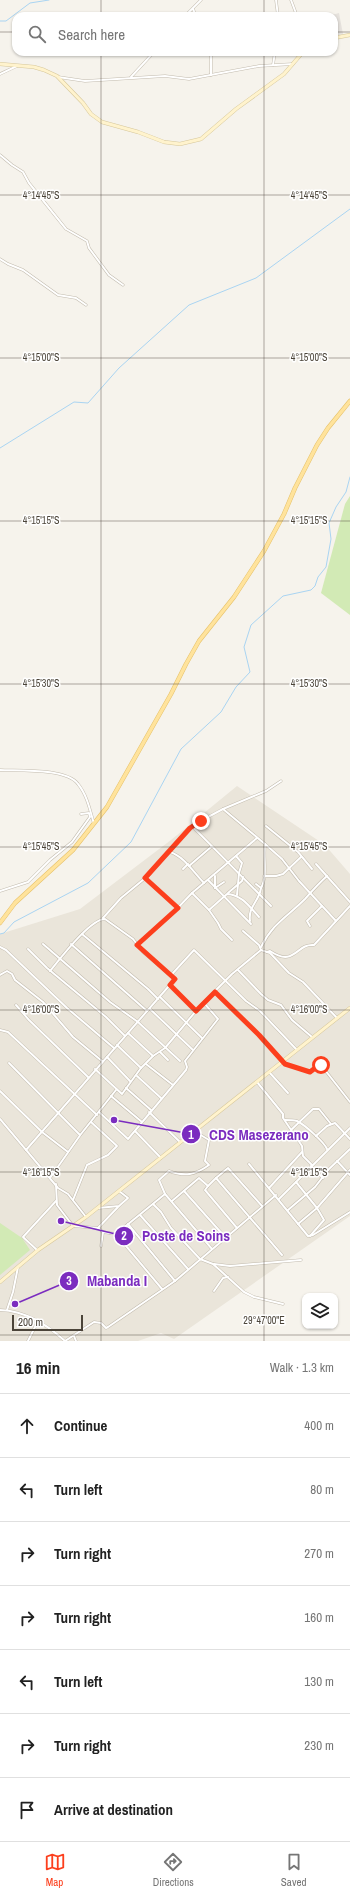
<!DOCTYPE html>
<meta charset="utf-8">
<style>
:root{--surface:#fff;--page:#f2f2f2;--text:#222;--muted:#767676;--line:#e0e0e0;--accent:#fc3f1d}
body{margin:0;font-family:"Archivo Narrow",sans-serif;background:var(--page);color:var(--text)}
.controls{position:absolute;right:12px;bottom:12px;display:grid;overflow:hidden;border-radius:8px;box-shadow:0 1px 3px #0004}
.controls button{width:36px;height:36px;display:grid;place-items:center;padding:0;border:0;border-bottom:1px solid var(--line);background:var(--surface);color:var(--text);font:20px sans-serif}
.scale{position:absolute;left:12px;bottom:10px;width:71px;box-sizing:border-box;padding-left:4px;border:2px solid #4b4439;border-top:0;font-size:11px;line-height:14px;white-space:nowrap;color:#4b4439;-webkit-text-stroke:3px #fff;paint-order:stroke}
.stop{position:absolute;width:12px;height:12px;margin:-9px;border:3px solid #fc3f1d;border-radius:50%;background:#fff}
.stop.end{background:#fc3f1d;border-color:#fff;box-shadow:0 1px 4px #0008}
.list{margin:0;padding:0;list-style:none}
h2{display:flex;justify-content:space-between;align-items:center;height:52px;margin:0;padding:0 16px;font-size:17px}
h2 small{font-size:13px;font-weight:400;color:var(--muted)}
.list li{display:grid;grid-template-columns:26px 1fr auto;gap:12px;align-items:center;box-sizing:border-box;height:64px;padding:0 16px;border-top:1px solid var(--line)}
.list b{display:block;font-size:15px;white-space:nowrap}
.list em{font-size:13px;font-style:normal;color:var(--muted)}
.icon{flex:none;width:22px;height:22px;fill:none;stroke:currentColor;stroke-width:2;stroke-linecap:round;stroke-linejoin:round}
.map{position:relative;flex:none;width:350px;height:1341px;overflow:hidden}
.search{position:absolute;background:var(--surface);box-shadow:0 1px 3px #0004;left:12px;right:12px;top:12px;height:44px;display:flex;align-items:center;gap:10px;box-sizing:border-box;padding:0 14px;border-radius:12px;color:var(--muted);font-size:15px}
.sheet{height:500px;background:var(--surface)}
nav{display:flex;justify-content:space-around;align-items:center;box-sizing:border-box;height:56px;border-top:1px solid var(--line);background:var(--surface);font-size:11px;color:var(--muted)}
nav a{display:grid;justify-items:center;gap:2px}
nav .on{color:var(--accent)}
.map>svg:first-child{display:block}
</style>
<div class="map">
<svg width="350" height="1341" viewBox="0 0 350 1341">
<rect width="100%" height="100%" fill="#f6f3ec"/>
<!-- residential -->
<path fill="#eae5da" d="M237,786L325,845L350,874V1216L174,1339L161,1333L138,1341H0V934L80,909L171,840Z"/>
<!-- industrial -->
<path fill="#e6e2dd" d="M339,13L343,34L334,36V16H328Z"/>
<!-- green -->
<g fill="#d2eab5">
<path d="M350,496V615L321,593L345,504Z"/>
<path d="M0,1223L22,1238L30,1250L0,1275Z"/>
</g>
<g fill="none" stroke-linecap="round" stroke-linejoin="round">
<!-- stream -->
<g stroke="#a9d4f2" stroke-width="1">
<path d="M0,21H6L30,3L49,0"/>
<path d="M0,448L74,402L88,403L119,368L189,305L256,278L350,209"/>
<path d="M0,934L4,933L14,922L88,883L131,842L181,749L221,712L236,687L250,672L244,647L251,625L283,596L311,590L315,586L318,577L326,567L331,539L329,523L336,507L346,492L350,477"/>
</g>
<!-- street casing -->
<g stroke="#c2bbae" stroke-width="3">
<g id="street">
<path d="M276,0L278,16"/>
<path d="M291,0L297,16"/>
<path d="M193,9L196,16"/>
<path d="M185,16L201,0"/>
<path d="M321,16L326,15"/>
<path d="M273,65L275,52"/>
<path d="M0,74L17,66"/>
<path d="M211,75V52"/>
<path d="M58,77L85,81L165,76L189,79L259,66L293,64"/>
<path d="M131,77L154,52"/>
<path d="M0,155L12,165L23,172L29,183L66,229L87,241L89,248L109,275L123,285"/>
<path d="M0,259L8,264L23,270L58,295L76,298L86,305"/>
<path d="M0,770C19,771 66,768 78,784C87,795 90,810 94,824"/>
<path d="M223,809L265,844C263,858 268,876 261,888"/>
<path d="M192,826L271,906"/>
<path d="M266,826L298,852L312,869"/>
<path d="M265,844L282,859L299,881L336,921"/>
<path d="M170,852C185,857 193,872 204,883"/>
<path d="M236,856L242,863L239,873L237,895"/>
<path d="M316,864L350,902"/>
<path d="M189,866L211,847"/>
<path d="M183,869L188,864"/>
<path d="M215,876V888"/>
<path d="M264,876H276L283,874L301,857"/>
<path d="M145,878L178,908"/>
<path d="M208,880L251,924"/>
<path d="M215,888L224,882"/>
<path d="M0,891L28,882L50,860L72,842L90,817L89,813L81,814"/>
<path d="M192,893L209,910L218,923L221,929L232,940"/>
<path d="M228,893L242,881L243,877"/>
<path d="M209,910L227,894C242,895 249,906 259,917"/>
<path d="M103,918L121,898L149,875L193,825L223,809L266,791L281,781"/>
<path d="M250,921C248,906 259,902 261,888L256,884"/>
<path d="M310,926L307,921L322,906"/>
<path d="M82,934L148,989L158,999"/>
<path d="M43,944L110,1002L138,1022L180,1061"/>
<path d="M71,944L147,1011"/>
<path d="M137,945L171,915L192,893L257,838"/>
<path d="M0,947L6,950L67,1008L114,1048"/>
<path d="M261,947C273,923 287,917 305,899C312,891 319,883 327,876"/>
<path d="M28,949L47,968L106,1017L125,1036"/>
<path d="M261,950L270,953L289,973L303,982L337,1018"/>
<path d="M267,952L270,951C295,968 296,943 314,945L350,906"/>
<path d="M238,970L261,994L268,1000L281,1005L292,1020L312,1037"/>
<path d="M0,975L7,971L12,974L15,980L43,1002L73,1037L102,1061"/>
<path d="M172,976L173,973L194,950L246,1001L260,1011L296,1049"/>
<path d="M170,985L196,1011"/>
<path d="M215,992L259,1035L285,1064L310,1072L319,1065H321L350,1102"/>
<path d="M160,997L202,1038"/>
<path d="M16,1005L29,1020L88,1077"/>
<path d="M150,1009L193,1050"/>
<path d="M0,1030L8,1032L97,1115"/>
<path d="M128,1033L153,1056"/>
<path d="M117,1045L141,1068"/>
<path d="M160,1052L168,1060"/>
<path d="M107,1057L130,1081"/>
<path d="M9,1063L80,1135"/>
<path d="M146,1064L173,1085"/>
<path d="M95,1069L122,1094L141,1068L153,1056L165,1048L201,1005L232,974L261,950L259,945L243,931"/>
<path d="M269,1072L288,1093"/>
<path d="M137,1076L161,1098"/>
<path d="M257,1082L283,1114V1118L302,1146L303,1156L312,1165"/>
<path d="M126,1088L151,1110"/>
<path d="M0,1091L42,1132L68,1152"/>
<path d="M111,1096L142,1122"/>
<path d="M99,1112L128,1139L186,1070L187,1067L185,1061L218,1019L204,1003"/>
<path d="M149,1112L180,1142"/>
<path d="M0,1119L58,1188L68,1194L86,1217"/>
<path d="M285,1120C289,1120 293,1120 297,1121C305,1125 324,1142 327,1149"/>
<path d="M291,1130L313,1109H319L331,1124"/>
<path d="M135,1131L161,1158"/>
<path d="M194,1131L209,1140L205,1161L209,1165C195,1175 185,1177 169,1171L159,1180L165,1194L212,1249"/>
<path d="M316,1136L327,1126L335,1123L350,1139"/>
<path d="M26,1150L175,979L143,952L133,939L105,919C90,919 60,959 50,971"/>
<path d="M337,1161L350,1175"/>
<path d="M249,1164L308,1236L313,1235L350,1212"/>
<path d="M311,1166L323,1178"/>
<path d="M50,1178L81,1134L116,1090"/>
<path d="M216,1178L228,1168L262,1206"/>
<path d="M296,1182L317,1208L324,1220L310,1236"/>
<path d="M56,1184L57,1205L73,1226L98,1228L103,1232L116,1234L162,1289"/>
<path d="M208,1186L205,1190L237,1228"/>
<path d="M269,1188L302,1152"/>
<path d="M184,1191L225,1237"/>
<path d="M279,1199L350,1128"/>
<path d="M73,1200L87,1165L108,1155L117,1146L91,1122"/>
<path d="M172,1201L199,1178L208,1186L216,1178L282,1255"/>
<path d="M153,1204L161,1212L171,1228L200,1259L213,1264L244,1292L254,1297L283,1304"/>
<path d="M98,1208L119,1206L128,1198L119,1191"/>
<path d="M288,1210L315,1187L329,1169L350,1149"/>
<path d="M140,1215L188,1269"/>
<path d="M128,1224L175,1281"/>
<path d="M298,1224L317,1208L350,1170"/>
<path d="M98,1228L118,1207"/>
<path d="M116,1234L165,1194"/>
<path d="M101,1246L103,1232"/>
<path d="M37,1250L23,1237L56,1201"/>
<path d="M214,1264L230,1266L301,1260"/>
<path d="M214,1291L223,1278L228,1277"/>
<path d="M0,1310C26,1311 46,1324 65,1341L94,1322L101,1323L106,1328L108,1327L175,1281L276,1195"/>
<path d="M7,1310L13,1292L18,1267"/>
<path d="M74,1336L76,1341"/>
<path d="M28,1341L38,1321"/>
</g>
</g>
<!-- secondary casing -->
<g stroke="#d6c79b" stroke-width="4">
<g id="secondary">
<path d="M334,38L350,35"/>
<path d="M0,64L34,67L44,70L57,76L83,103L91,114L102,122L138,132L164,142L180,144L201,139L236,109L284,74L303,52"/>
<path d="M0,1282L38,1250L86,1217L350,1008"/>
</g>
</g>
<!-- primary casing -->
<g stroke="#e6c16a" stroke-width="4.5">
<path id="primary" d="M0,923L15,903L73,850L107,807L171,694L186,664L199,641L234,597L264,551L284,514L295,488L317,445L328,428L350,401"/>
</g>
<!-- street -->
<use href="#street" stroke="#fff" stroke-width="2"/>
<!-- secondary -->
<use href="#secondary" stroke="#fff3cd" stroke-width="3"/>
<!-- primary -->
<use href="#primary" stroke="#ffe39c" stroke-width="3.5"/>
</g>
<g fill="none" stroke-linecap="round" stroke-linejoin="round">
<!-- route -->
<path stroke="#fc3f1d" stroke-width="5" d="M201,821L190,828L145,878L178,908L137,945L175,979L170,985L196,1011L215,992L259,1035L285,1064L310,1072L319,1065H321"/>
</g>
<!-- ticks -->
<path fill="none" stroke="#4b4439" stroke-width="1" stroke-opacity="0.45" d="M101,0V16M264,0V16M0,32H16M334,32H350M101,52V1341M264,52V1341M0,195H350M0,358H350M0,521H350M0,684H350M0,847H350M0,1010H350M0,1172H350M0,1335H350"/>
<g font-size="10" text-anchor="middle" fill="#4b4439" stroke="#fff" stroke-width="3" stroke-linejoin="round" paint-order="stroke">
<text x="41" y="199">4°14'45"S</text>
<text x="309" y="199">4°14'45"S</text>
<text x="41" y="361">4°15'00"S</text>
<text x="309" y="361">4°15'00"S</text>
<text x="41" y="524">4°15'15"S</text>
<text x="309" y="524">4°15'15"S</text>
<text x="41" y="687">4°15'30"S</text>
<text x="309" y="687">4°15'30"S</text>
<text x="41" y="850">4°15'45"S</text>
<text x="309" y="850">4°15'45"S</text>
<text x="41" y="1013">4°16'00"S</text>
<text x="309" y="1013">4°16'00"S</text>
<text x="41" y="1176">4°16'15"S</text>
<text x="309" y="1176">4°16'15"S</text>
<text x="264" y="1324">29°47'00"E</text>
</g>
<!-- callouts -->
<path fill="none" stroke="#7b2cbf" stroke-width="1.5" d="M114 1120L191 1134M61 1221L124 1236M15 1304L69 1281"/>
<g fill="#7b2cbf" stroke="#fff" stroke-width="1.5">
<circle cx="114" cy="1120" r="4"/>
<circle cx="61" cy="1221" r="4"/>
<circle cx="15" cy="1304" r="4"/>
<circle cx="191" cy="1134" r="10"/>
<circle cx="124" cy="1236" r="10"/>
<circle cx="69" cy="1281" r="10"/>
</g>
<g font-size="12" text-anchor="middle" font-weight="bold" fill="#fff">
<text x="191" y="1139">1</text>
<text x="124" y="1240">2</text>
<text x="69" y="1285">3</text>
</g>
<g font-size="15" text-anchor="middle" font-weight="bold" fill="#7b2cbf" stroke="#fff" stroke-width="3" stroke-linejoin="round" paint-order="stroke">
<text x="259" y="1140">CDS Masezerano</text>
<text x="186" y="1241">Poste de Soins</text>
<text x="117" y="1286">Mabanda I</text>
</g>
</svg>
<div class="controls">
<button><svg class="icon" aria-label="layers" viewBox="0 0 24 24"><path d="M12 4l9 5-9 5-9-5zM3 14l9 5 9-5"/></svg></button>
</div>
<div class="scale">200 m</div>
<div class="stop" style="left:321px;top:1065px"></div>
<div class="stop end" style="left:201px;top:821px"></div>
<div class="search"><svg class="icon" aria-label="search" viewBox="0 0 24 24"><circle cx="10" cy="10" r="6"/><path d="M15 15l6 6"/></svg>Search here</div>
</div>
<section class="sheet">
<h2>16 min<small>Walk · 1.3 km</small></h2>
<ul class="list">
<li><svg class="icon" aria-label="ahead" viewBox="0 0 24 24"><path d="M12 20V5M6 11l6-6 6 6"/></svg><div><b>Continue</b></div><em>400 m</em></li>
<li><svg class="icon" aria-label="left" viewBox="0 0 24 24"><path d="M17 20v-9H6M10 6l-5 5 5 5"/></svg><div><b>Turn left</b></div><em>80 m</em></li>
<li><svg class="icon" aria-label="right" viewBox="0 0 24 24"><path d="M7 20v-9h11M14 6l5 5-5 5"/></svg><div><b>Turn right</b></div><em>270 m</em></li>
<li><svg class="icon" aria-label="right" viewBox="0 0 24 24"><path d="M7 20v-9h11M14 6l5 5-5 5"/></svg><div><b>Turn right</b></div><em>160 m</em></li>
<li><svg class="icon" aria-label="left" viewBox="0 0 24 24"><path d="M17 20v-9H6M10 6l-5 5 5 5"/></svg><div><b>Turn left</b></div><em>130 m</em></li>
<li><svg class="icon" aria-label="right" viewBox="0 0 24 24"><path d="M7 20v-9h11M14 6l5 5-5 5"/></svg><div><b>Turn right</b></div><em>230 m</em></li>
<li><svg class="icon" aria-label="arrive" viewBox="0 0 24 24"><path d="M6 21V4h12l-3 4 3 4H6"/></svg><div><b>Arrive at destination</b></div></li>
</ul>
</section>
<nav>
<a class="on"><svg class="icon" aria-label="map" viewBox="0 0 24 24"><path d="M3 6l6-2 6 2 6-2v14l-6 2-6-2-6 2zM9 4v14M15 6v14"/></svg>Map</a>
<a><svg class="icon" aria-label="directions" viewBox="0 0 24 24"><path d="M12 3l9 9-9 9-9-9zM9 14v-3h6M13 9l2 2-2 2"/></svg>Directions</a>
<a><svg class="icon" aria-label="saved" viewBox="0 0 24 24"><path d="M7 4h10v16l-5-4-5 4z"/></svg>Saved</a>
</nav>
